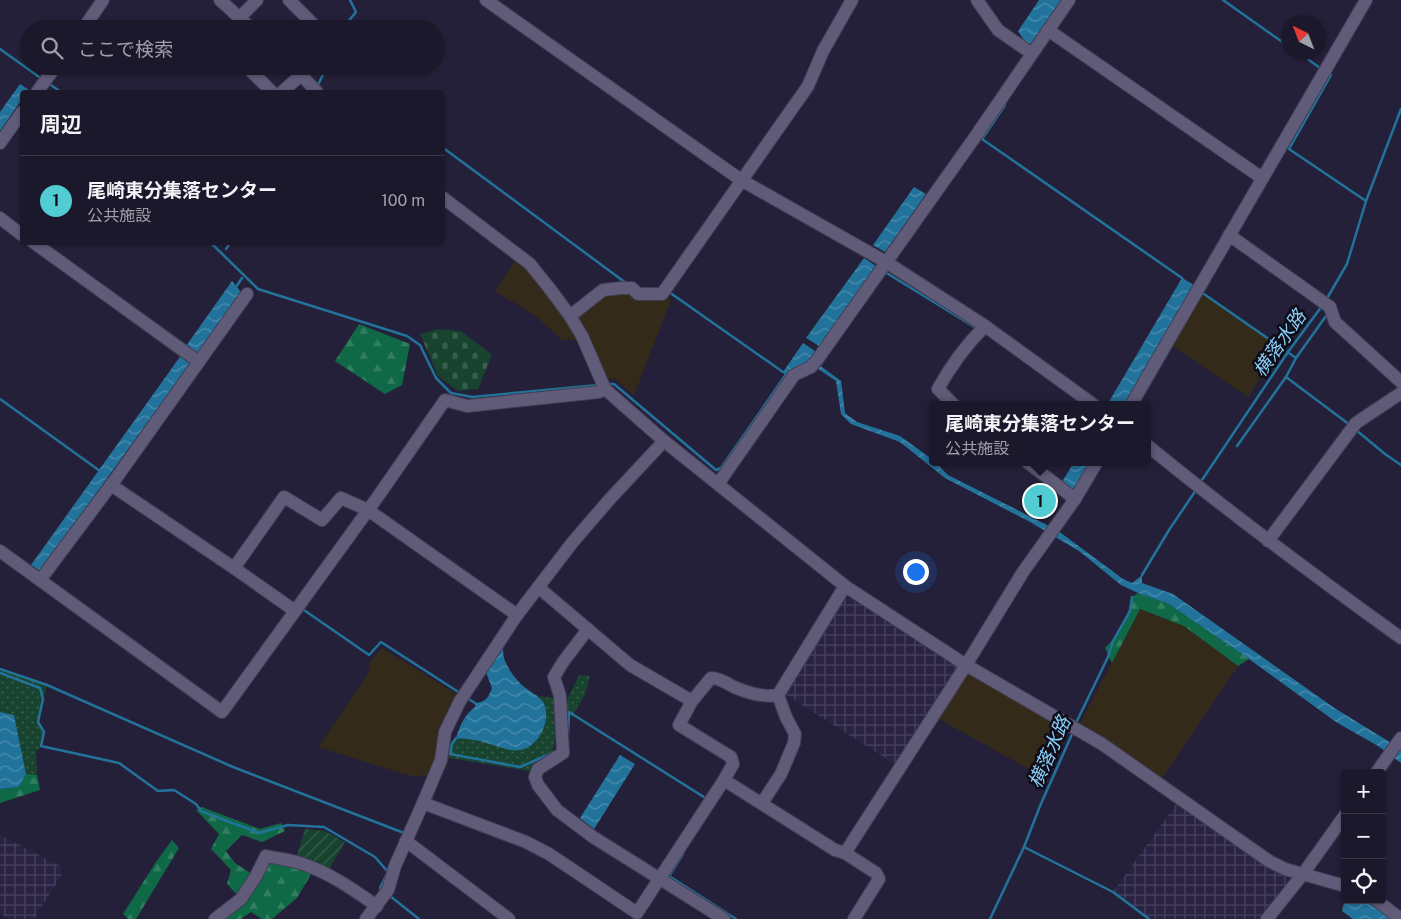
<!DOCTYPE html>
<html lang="ja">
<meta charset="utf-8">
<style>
:root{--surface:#1c182b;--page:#292537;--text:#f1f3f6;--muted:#a0a0a9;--line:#3a3747;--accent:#51ccd3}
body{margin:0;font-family:"Public Sans","Noto Sans JP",sans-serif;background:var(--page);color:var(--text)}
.controls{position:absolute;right:15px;bottom:15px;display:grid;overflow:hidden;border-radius:5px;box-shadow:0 1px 4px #0004}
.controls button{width:45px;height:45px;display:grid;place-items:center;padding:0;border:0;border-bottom:1px solid var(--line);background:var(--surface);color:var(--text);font:25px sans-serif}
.compass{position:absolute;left:1281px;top:15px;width:45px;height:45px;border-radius:50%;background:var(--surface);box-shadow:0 1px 4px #0004;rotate:318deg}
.you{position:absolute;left:915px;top:571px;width:18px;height:18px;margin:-12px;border:4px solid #fff;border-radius:50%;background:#1a73e8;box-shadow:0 0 0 8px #1a73e833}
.badge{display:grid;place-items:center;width:32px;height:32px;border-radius:50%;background:var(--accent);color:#111;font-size:16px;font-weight:700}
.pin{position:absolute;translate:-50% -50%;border:2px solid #fff;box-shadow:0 1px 5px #0006}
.popup{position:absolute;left:929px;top:401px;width:222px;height:65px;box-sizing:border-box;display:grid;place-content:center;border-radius:5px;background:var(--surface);filter:drop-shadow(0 1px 4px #0005);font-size:16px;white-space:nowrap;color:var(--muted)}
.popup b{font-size:19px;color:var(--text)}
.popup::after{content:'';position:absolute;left:50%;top:100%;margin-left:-10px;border:10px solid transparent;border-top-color:var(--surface)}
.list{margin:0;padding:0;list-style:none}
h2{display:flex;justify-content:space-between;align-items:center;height:65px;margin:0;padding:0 20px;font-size:21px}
h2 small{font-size:16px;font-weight:400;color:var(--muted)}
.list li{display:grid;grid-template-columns:32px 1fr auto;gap:15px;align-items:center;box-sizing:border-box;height:90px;padding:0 20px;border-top:1px solid var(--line)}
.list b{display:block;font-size:19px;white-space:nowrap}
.list p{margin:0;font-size:16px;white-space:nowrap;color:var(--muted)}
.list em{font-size:16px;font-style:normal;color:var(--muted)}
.icon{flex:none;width:28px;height:28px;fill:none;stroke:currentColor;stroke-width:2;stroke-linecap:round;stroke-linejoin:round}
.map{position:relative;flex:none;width:1401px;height:919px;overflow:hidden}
.search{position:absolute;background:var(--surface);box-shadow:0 1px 4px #0004;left:20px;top:20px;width:425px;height:55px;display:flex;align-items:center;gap:12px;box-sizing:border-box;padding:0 18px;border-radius:28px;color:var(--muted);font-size:19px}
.panel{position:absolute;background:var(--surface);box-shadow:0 1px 4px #0004;left:20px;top:90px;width:425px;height:155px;border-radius:5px}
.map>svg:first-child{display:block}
</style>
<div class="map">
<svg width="1401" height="919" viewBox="0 0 1401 919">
<defs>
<pattern id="industrial-grid" width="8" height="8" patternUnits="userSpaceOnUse" patternTransform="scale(1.25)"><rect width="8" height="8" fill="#2a2343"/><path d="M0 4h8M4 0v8" fill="none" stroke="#49435f"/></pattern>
<pattern id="grass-dots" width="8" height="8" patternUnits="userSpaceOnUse" patternTransform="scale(1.25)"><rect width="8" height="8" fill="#18432f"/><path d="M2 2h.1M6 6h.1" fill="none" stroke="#395e4e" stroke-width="1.8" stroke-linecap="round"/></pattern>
<pattern id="forest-firs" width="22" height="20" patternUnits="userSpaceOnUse" patternTransform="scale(1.25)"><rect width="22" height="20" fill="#0f6946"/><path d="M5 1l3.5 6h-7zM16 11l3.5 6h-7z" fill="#327e61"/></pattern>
<pattern id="cemetery-stones" width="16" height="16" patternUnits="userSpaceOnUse" patternTransform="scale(1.25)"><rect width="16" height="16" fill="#18432f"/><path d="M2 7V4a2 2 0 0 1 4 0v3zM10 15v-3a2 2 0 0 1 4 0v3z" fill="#395e4e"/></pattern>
<pattern id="garden-furrows" width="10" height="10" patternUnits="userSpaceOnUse" patternTransform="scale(1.25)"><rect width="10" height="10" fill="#18432f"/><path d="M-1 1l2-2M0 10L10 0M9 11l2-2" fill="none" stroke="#395e4e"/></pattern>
<pattern id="water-waves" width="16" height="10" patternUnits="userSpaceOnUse" patternTransform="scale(1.25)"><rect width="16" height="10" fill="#22739b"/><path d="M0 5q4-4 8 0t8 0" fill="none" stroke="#4d8dae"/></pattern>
</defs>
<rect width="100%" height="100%" fill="#252039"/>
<!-- commercial -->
<g fill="#342a1a">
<path d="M516,259L572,311L603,287L669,292V305L634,395L615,379L603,378L586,339L562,340L537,317L495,291Z"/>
<path d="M1204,294L1280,347L1248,397L1171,345Z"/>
<path d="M1140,609L1184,626L1238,666L1160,781L1079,725Z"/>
<path d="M382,648L458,695L441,732L449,758L438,775L411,776L318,747L370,671L369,663Z"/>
<path d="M967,671L1069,728L1045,778L937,718Z"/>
</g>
<!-- industrial -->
<g fill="url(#industrial-grid)">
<path d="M839,586L959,666L896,765L785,694Z"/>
<path d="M1177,803L1293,877L1261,919H1149L1113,892Z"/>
<path d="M0,835L60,866L62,875L34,919H9L0,913Z"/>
</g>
<!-- grass -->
<g fill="url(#grass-dots)">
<path d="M0,669L47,685L38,722C44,733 46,742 36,752L37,775L26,774L14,715L0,712Z"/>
<path d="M579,675L590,676L585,695L572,716L560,718L552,754L530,771L449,758V744L456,738L470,739L489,743L532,745C546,728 552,715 539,696L567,700Z"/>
</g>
<!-- forest -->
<g fill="url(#forest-firs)">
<path d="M359,324L410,344L402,385L385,394L335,361Z"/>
<path d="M1138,593L1169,604L1249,659L1238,666L1184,626L1140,609L1112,663L1105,648C1119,635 1129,615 1132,597Z"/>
<path d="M26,774L37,775L40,790L0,803V789L19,787Z"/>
<path d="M202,807L260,829L281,823L285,831L262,842L242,835L226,851L235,863L258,878L267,859L313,871L297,898L272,919H262L251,912L241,919H210L239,897L227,884L231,870L211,849L219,834L196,810Z"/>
<path d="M172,840L179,848L136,919H128L123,914L156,862Z"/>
</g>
<!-- cemetery -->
<path fill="url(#cemetery-stones)" d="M438,329L461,331L492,355L478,389L458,391L438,376L420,334Z"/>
<!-- garden -->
<path fill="url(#garden-furrows)" d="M305,829L325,831L345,842L328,871L296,858Z"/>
<!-- water -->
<g fill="url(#water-waves)">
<path d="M1039,0H1062L1032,44L1025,42L1018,31Z"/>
<path d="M20,84L29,90L27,92H22V99L0,131V112Z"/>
<path d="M914,187L926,194L885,252L873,245Z"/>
<path d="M864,258L876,266L819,346L806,338Z"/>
<path d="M1182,278L1194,285L1124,405H1107Z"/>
<path d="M232,281L241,292L198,355L186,346Z"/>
<path d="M803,343L815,351L811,359L841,381L845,413L857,422L900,436L929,457L932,460V462H935L948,475L1057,530L1123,579L1132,583L1142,575V583L1173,594L1336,709L1401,749V763L1378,746L1336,722L1249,659L1169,604L1138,593L1121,585L1079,551L1030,522L945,478L900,442L851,424L841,414L836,381L808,362L793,368L788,375H785L783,372Z"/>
<path d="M182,354L192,361L40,571L31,565Z"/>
<path d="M1074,462H1090L1074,491L1062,482Z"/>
<path d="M503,643C503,648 503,654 504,658C509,672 519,684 530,691C536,695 541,698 544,704C552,720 538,748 520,750C510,752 500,747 490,744C479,740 468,739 456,738C460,726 464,715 475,707V703C486,702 488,698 492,688L485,670Z"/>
<path d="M0,712L14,715L26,774L19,787L0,789Z"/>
<path d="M620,755L635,764L594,829L580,818Z"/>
<path d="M1345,899L1363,900L1374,905L1391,919H1353L1342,911Z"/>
</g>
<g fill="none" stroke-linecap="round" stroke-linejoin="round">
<!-- stream -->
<g stroke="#22739b" stroke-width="2.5">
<path d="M1223,0L1288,46"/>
<path d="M342,29L356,12L350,0"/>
<path d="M0,49L42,79"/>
<path d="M1298,52L1320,68"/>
<path d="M1331,75L1289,149L1366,201"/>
<path d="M48,83L61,92"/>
<path d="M318,85L327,66"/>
<path d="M1005,105L982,139L1182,278L1183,280"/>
<path d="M442,147L626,283"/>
<path d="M210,242L258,289L407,336L420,345L436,378L451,393L472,397L599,385"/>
<path d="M226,249L231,242"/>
<path d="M885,272L976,328"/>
<path d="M236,287L242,278"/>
<path d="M669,292L783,372"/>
<path d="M1204,294L1296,358L1286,377L1350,425"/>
<path d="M1326,300L1347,264L1366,201L1401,109"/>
<path d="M1296,358L1326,316"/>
<path d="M607,384H614L716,470L721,468L787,373"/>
<path d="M0,399L100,471"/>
<path d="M1356,430L1385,454L1401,465"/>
<path d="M1237,446L1286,377"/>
<path d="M1200,483L1288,352L1322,306"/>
<path d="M1142,575L1169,530L1196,490"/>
<path d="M301,608L369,655L381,642L460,693"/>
<path d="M0,669L47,685L233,767L404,833L405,832"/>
<path d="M0,673L40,688L43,699L38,722L44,732L41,746L119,763L158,791L174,790L196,804L201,811L259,833L288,825L324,827L375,857L388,872L380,888L383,891"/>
<path d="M467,698L475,703"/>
<path d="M1075,725L1108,657L1113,641L1130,611L1132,597"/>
<path d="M568,735L569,712L707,799"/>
<path d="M456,738L452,744L450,754L520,767L552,753"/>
<path d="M1024,847L1113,892L1149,919"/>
<path d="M683,854L669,876L736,919"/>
<path d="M390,896L419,919"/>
<path d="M990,919L1024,847L1040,806L1073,732"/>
</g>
<!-- minor casing -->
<g stroke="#423d53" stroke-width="14">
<g id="minor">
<path d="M220,0L252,29"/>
<path d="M289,0L318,29"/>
<path d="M486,0L741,180L886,262L985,326L1094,405"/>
<path d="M977,0L998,30L1031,53"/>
<path d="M239,18L257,0"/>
<path d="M83,29L103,0"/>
<path d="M1048,30L1262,178"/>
<path d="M246,66L272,92"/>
<path d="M293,66L317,92"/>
<path d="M37,92L56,66"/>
<path d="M282,92L301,75"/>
<path d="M0,143L22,112"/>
<path d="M442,197L530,264L550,289L570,316L582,336L605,389L664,441L845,586L966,665L1102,744L1269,861L1285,869L1345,886"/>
<path d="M0,218L22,235"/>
<path d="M1229,235L1330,307L1335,322L1401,382"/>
<path d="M33,242L199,362"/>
<path d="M570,316L603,290L622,288H632L638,294H662L808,86L823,51L852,0"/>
<path d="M954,405L938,389C950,367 968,343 985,326"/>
<path d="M1131,405L1366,0"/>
<path d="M1148,446C1230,513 1315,576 1401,638"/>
<path d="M1027,462L1075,499"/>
<path d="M718,484L794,375L811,367L817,360L975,137L1069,0"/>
<path d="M111,485L234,568L295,611"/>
<path d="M1268,541L1356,423L1401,393"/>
<path d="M0,551L222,712L379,495L445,400L467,406L599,392L605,389"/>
<path d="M234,568L284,497L322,520L341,498L368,510L517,615"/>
<path d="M40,580L117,477L247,294"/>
<path d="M845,586L778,695C763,698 748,693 734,687C726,683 720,678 711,678L692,701L679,725L731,757L733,764L724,780L835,850L845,853L876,873L879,879L854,919"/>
<path d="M538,587L630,665L692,701"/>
<path d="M588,629L563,662L554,677L560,696L563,753L538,769L535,777L538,785L557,810L593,837L724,919"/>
<path d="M1376,773L1401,738"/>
<path d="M423,803L526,842L549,854L579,874L637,913L724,780"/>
<path d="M762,803L781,774L794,743L795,734L786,717L778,695"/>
<path d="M406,841L509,919"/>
<path d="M845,853L966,665L1023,572L1075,499L1097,462"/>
<path d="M1376,900L1401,919"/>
<path d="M215,919L241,899L256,876L266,856C279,859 295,860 308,866C333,875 355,891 377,906"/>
<path d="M366,919L388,890L395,866L423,803L441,760L445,732L460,701L517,615L572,543L609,500L664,441"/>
<path d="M1267,919L1303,874L1345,815"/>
</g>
</g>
<!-- minor -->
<use href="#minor" stroke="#605b79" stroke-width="12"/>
</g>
<g text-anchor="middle" stroke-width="5" stroke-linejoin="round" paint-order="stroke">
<!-- water labels -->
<g font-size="19" font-style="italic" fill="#87cef7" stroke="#0e0c17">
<text transform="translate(1279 343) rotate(-55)" y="7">横落水路</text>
<text transform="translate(1049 752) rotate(-66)" y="7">横落水路</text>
</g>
</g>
</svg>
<div class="controls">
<button>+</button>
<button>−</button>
<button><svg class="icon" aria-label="locate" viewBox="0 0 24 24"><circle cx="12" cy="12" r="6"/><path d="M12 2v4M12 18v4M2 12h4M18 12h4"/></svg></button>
</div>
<svg class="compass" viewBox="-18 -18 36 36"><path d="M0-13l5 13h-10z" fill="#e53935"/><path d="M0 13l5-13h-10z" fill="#a0a0a9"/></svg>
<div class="you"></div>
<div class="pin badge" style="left:1040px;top:501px">1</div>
<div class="popup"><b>尾崎東分集落センター</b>公共施設</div>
<div class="search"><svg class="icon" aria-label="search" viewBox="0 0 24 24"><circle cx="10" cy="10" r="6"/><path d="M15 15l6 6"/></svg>ここで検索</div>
<section class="panel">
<h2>周辺<small></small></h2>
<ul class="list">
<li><span class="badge">1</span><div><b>尾崎東分集落センター</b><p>公共施設</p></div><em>100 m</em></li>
</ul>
</section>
</div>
